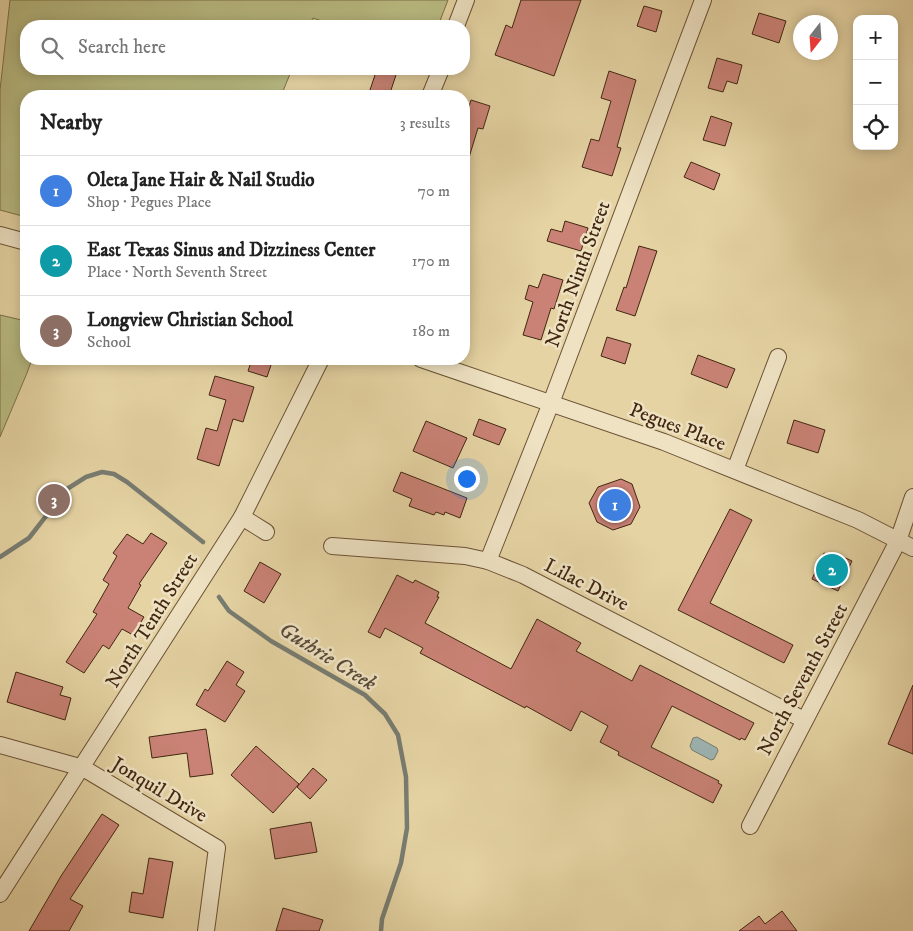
<!DOCTYPE html>
<meta charset="utf-8">
<style>
:root{--surface:#fff;--page:#f6f6f6;--text:#222;--muted:#767676;--line:#e0e0e0;--accent:#8f2418}
body{margin:0;font-family:"IM FELL DW Pica",serif;background:var(--page);color:var(--text)}
.controls{position:absolute;right:15px;top:15px;display:grid;overflow:hidden;border-radius:10px;box-shadow:0 2px 12px #0003}
.controls button{width:45px;height:45px;display:grid;place-items:center;padding:0;border:0;border-bottom:1px solid var(--line);background:var(--surface);color:var(--text);font:25px sans-serif}
.compass{position:absolute;left:793px;top:15px;width:45px;height:45px;border-radius:50%;background:var(--surface);box-shadow:0 2px 12px #0003;rotate:197deg}
.you{position:absolute;left:466px;top:478px;width:18px;height:18px;margin:-12px;border:4px solid #fff;border-radius:50%;background:#1a73e8;box-shadow:0 0 0 8px #1a73e833}
.badge{display:grid;place-items:center;width:32px;height:32px;border-radius:50%;background:var(--accent);color:#fff;font-size:16px;font-weight:700}
.pin{position:absolute;translate:-50% -50%;border:2px solid #fff;box-shadow:0 1px 5px #0006}
.list{margin:0;padding:0;list-style:none}
h2{display:flex;justify-content:space-between;align-items:center;height:65px;margin:0;padding:0 20px;font-size:21px}
h2 small{font-size:16px;font-weight:400;color:var(--muted)}
.list li{display:grid;grid-template-columns:32px 1fr auto;gap:15px;align-items:center;box-sizing:border-box;height:70px;padding:0 20px;border-top:1px solid var(--line)}
.list b{display:block;font-size:19px;white-space:nowrap}
.list p{margin:0;font-size:16px;white-space:nowrap;color:var(--muted)}
.list em{font-size:16px;font-style:normal;color:var(--muted)}
.icon{flex:none;width:28px;height:28px;fill:none;stroke:currentColor;stroke-width:2;stroke-linecap:round;stroke-linejoin:round}
.map{position:relative;flex:none;width:913px;height:931px;overflow:hidden}
.search{position:absolute;background:var(--surface);box-shadow:0 2px 12px #0003;left:20px;top:20px;width:450px;height:55px;display:flex;align-items:center;gap:12px;box-sizing:border-box;padding:0 18px;border-radius:20px;color:var(--muted);font-size:19px}
.panel{position:absolute;background:var(--surface);box-shadow:0 2px 12px #0003;left:20px;top:90px;width:450px;height:275px;border-radius:20px}
.map>svg:first-child{display:block}
</style>
<div class="map">
<svg width="913" height="931" viewBox="0 0 913 931">
<rect width="100%" height="100%" fill="#e5d3a3"/>
<filter id="stains"><feTurbulence type="fractalNoise" baseFrequency=".004" numOctaves="4"/><feColorMatrix values="0 0 0 0 .2 0 0 0 0 .09 0 0 0 0 .02 0 0 0 .5 -.17"/></filter>
<radialGradient id="worn" r=".72"><stop offset=".6" stop-color="#630" stop-opacity="0"/><stop offset="1" stop-color="#630" stop-opacity=".3"/></radialGradient>
<!-- green -->
<g fill="#b9bb82" stroke="#7e7149">
<path d="M10,0H448L438,26H337L313,18L309,26H26V69H292L281,96H26V217L0,210V90Z"/>
<path d="M0,315L26,321V359H32L27,373L0,437Z"/>
</g>
<!-- water -->
<path fill="#9cb4b2" stroke="#787c71" d="M697,737L717,748L718,751L714,759L711,760L692,750L690,746L693,738Z"/>
<g fill="none" stroke-linecap="round" stroke-linejoin="round">
<!-- stream -->
<g stroke="#787c71" stroke-width="4.5">
<path d="M0,557L29,538L67,489L86,477L102,472L114,474L127,482L203,542"/>
<path d="M219,597L229,611L271,641L365,695L385,714L398,735L406,777L407,828L401,863L382,919L381,931"/>
</g>
</g>
<!-- building -->
<g fill="#c98275" stroke="#422710">
<path d="M521,0H581L554,76L495,55L506,25L512,28Z"/>
<path d="M644,6L662,11L656,32L637,26Z"/>
<path d="M759,13L786,21L779,43L752,34Z"/>
<path d="M717,58L742,65L737,84L727,81L723,92L708,88Z"/>
<path d="M377,69H398L389,96H378L369,93Z"/>
<path d="M609,71L636,80L617,147L621,148L612,176L582,167L591,139L599,141L611,101L601,98Z"/>
<path d="M471,100L490,106L483,129L478,128L467,164H464V123Z"/>
<path d="M711,116L732,123L725,146L703,140Z"/>
<path d="M691,162L720,174L714,190L684,177Z"/>
<path d="M565,221L588,228L581,251L547,241L551,229L562,232Z"/>
<path d="M639,246L657,251L635,316L616,310L624,287L626,288Z"/>
<path d="M543,274L563,280L554,309L551,308L541,340L523,335L533,302L525,299L529,285L538,288Z"/>
<path d="M607,337L631,344L625,364L601,356Z"/>
<path d="M698,355L735,369L727,388L691,374Z"/>
<path d="M252,359H273L267,377L248,371Z"/>
<path d="M215,376L254,387L243,422L233,419L219,466L197,459L206,428L217,431L226,400L209,395Z"/>
<path d="M479,419L506,429L499,445L473,435Z"/>
<path d="M794,420L825,430L818,453L787,443Z"/>
<path d="M426,421L467,438L453,468L413,451Z"/>
<path d="M401,472L467,498L460,518L445,512L444,515L436,512L434,515L409,506L412,499L393,491Z"/>
<path d="M621,479L632,484L640,507L631,524L613,530L597,522L589,503L598,487Z"/>
<path d="M730,509L752,520L710,603L793,645L784,663L678,610Z"/>
<path d="M151,533L167,543L139,584L141,585L128,608L144,617L133,635L122,629L109,649L103,645L84,673L66,662L97,614L93,612L109,584L103,580L117,556L113,553L127,534L143,544Z"/>
<path d="M824,553L833,557L834,553L852,561L838,591L812,579Z"/>
<path d="M260,562L281,574L264,603L244,591Z"/>
<path d="M397,575L413,583L415,580L439,592L437,597H439L425,623L511,669L537,619L581,643L576,651L632,681L640,665L754,723L745,740L741,738L740,740L672,706L651,747L719,781L718,783L722,785L713,803L618,755L619,752L600,742L608,726L581,711L571,731L526,706L525,708L420,653L423,648L385,628L380,638L368,632Z"/>
<path d="M227,661L244,672L236,685L245,691L225,722L196,705L205,689L208,691Z"/>
<path d="M16,672L63,687L60,695L71,698L65,720L7,702Z"/>
<path d="M913,685V754L888,744Z"/>
<path d="M206,729L213,774L190,777L187,753L152,758L149,737Z"/>
<path d="M256,746L299,784L273,813L231,775Z"/>
<path d="M313,768L327,780L310,799L297,787Z"/>
<path d="M102,814L119,825L70,899L83,906L69,931H29L61,876Z"/>
<path d="M311,822L317,852L275,859L270,829Z"/>
<path d="M149,858L173,862L163,918L129,912L132,892L143,894Z"/>
<path d="M283,908L323,920L319,931H276Z"/>
<path d="M782,911L797,931H739L759,916L765,924Z"/>
</g>
<g fill="none" stroke-linecap="round" stroke-linejoin="round">
<!-- minor casing -->
<g stroke="#6b5235" stroke-width="18">
<g id="minor">
<path d="M456,26L466,0"/>
<path d="M430,96L441,69"/>
<path d="M0,235L26,242"/>
<path d="M421,359L664,442L858,520L913,548"/>
<path d="M735,470L778,357"/>
<path d="M242,517L266,532"/>
<path d="M332,546L465,556L488,561L523,575L804,720"/>
<path d="M488,561L551,403L703,0"/>
<path d="M0,745L83,768L217,848L206,931"/>
<path d="M750,826L898,541L913,497"/>
<path d="M0,894L242,517L321,359"/>
</g>
</g>
<!-- minor -->
<use href="#minor" stroke="#eee2c3" stroke-width="16"/>
</g>
<g text-anchor="middle" stroke-width="5" stroke-linejoin="round" paint-order="stroke">
<!-- street labels -->
<g font-size="20" fill="#422710" stroke="#eee2c3">
<text transform="translate(577 274) rotate(-70)" y="7">North Ninth Street</text>
<text transform="translate(678 426) rotate(21)" y="7">Pegues Place</text>
<text transform="translate(587 584) rotate(27)" y="7">Lilac Drive</text>
<text transform="translate(151 620) rotate(-58)" y="7">North Tenth Street</text>
<text transform="translate(802 679) rotate(-62)" y="7">North Seventh Street</text>
<text transform="translate(160 789) rotate(31)" y="7">Jonquil Drive</text>
</g>
<!-- water labels -->
<g font-size="21" font-style="italic" fill="#584a38" stroke="#eee2c3">
<text transform="translate(328 656) rotate(32)" y="7">Guthrie Creek</text>
</g>
</g>
<rect width="100%" height="100%" filter="url(#stains)"/>
<rect width="100%" height="100%" fill="url(#worn)"/>
</svg>
<div class="controls">
<button>+</button>
<button>−</button>
<button><svg class="icon" aria-label="locate" viewBox="0 0 24 24"><circle cx="12" cy="12" r="6"/><path d="M12 2v4M12 18v4M2 12h4M18 12h4"/></svg></button>
</div>
<svg class="compass" viewBox="-18 -18 36 36"><path d="M0-13l5 13h-10z" fill="#e53935"/><path d="M0 13l5-13h-10z" fill="#767676"/></svg>
<div class="you"></div>
<div class="pin badge" style="left:615px;top:505px;background:#3f7fe0">1</div>
<div class="pin badge" style="left:832px;top:570px;background:#0f9aa8">2</div>
<div class="pin badge" style="left:54px;top:500px;background:#8d6e63">3</div>
<div class="search"><svg class="icon" aria-label="search" viewBox="0 0 24 24"><circle cx="10" cy="10" r="6"/><path d="M15 15l6 6"/></svg>Search here</div>
<section class="panel">
<h2>Nearby<small>3 results</small></h2>
<ul class="list">
<li><span class="badge" style="background:#3f7fe0">1</span><div><b>Oleta Jane Hair &amp; Nail Studio</b><p>Shop · Pegues Place</p></div><em>70 m</em></li>
<li><span class="badge" style="background:#0f9aa8">2</span><div><b>East Texas Sinus and Dizziness Center</b><p>Place · North Seventh Street</p></div><em>170 m</em></li>
<li><span class="badge" style="background:#8d6e63">3</span><div><b>Longview Christian School</b><p>School</p></div><em>180 m</em></li>
</ul>
</section>
</div>
